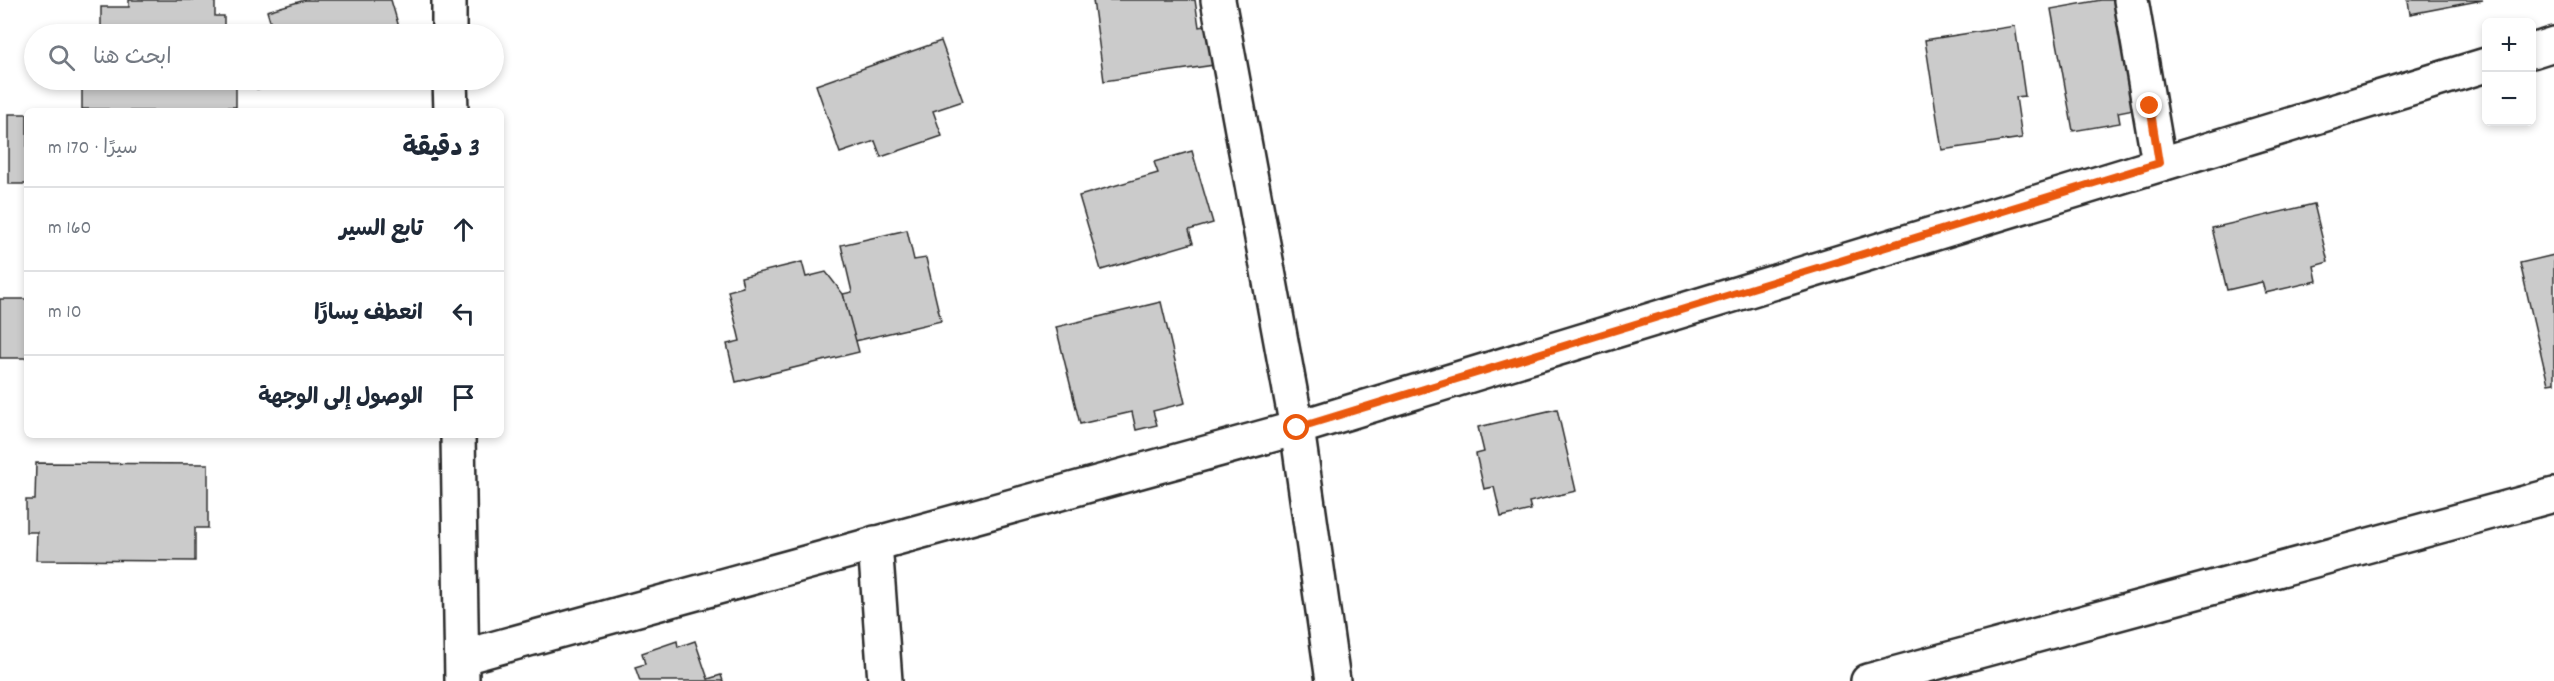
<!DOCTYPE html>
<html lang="ar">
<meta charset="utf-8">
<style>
:root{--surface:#fff;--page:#f6f6f7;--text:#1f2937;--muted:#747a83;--line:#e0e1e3}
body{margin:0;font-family:Dekko,"Playpen Sans Arabic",sans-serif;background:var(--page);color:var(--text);direction:rtl}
.controls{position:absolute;right:18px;top:18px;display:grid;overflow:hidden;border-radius:9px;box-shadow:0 3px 9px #0003}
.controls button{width:54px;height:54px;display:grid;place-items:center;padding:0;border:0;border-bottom:2px solid var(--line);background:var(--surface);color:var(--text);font:30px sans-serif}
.stop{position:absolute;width:18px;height:18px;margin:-14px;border:4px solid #ea580c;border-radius:50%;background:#fff}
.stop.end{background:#ea580c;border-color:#fff;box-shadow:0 2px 6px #0008}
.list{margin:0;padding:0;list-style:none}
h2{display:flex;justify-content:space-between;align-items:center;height:78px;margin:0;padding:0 24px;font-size:26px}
h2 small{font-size:20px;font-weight:400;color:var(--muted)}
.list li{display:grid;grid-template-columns:39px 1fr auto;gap:18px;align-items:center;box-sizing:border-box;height:84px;padding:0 24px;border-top:2px solid var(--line)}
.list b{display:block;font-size:22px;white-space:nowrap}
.list em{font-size:20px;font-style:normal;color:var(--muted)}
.icon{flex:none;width:33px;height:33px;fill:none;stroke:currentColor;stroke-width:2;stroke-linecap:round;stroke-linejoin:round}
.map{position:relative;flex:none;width:2554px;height:681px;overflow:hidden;direction:ltr}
.search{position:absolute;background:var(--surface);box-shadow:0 3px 9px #0003;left:24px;top:24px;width:480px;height:66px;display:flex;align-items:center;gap:15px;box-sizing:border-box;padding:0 21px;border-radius:33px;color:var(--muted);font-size:22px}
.panel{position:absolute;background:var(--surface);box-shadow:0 3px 9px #0003;left:24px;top:108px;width:480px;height:330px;border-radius:9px;direction:rtl}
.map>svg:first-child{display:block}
</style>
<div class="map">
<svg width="2554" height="681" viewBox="0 0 2554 681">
<rect width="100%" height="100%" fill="#fff"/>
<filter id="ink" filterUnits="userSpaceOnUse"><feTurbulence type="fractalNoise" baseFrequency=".0167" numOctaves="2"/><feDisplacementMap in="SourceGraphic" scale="12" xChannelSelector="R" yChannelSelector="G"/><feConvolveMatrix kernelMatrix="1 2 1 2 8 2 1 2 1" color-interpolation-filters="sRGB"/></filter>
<g filter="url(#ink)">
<!-- building -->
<g fill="#cbcbcb" stroke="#2b2b2b" stroke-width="1.5">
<path d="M129,0H215V16H224V34H83V30H101V7H129Z"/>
<path d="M305,0H391L401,34H274L267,11Z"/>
<path d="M1093,0H1195L1199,27L1216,24L1214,65L1104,81Z"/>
<path d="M2101,0H2131L2149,106L2118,112L2120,123L2073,131L2051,9Z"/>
<path d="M2408,0H2483L2410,14Z"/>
<path d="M2015,26L2025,96L2016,97L2022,138L1942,150L1925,40Z"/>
<path d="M941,41L963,101L933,111L942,136L881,157L875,141L840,153L816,85Z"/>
<path d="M82,80H236V107H217V111H108V109H82Z"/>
<path d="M255,80H292L257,89Z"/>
<rect x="9" y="114" width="18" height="70"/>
<path d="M1192,151L1213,223L1189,230L1193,243L1101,270L1079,196L1158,173L1154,162Z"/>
<path d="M2314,204L2328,262L2314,266L2317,281L2265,293L2262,282L2227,290L2212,228Z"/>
<path d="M907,230L914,260L926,258L941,321L855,341L843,294L852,292L841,245Z"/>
<path d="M2554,255V383L2548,384L2520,263Z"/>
<path d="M802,262L806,277L826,272L843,294L859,352L736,382L727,344L740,341L728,291L743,287L741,277Z"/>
<rect x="0" y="299" width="27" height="59"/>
<path d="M1161,302L1185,403L1153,411L1157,425L1136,430L1132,412L1080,424L1056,327Z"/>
<path d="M1557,409L1576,491L1529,502L1531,510L1501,517L1494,487L1484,489L1476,454L1484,452L1478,427Z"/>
<path d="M36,463L208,464V528H195V561L36,560L37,532H26V500H35Z"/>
<path d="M677,641L678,647L695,641L708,679L721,675L723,681H640L635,667L645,664L642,653Z"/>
</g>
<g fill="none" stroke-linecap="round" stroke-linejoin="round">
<!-- minor casing -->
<g stroke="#2b2b2b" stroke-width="38">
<g id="minor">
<path d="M449,0V34"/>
<path d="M1218,0L1297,428L1333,681"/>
<path d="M2131,0L2159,163"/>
<path d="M2532,51L2554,44"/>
<path d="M450,80L451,111"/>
<path d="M458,435L462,681"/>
<path d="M875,543L885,681"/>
<path d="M463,657L1297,428L2486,65"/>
<path d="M1868,681L2554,495"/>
</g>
</g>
<!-- minor -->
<use href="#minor" stroke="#fff" stroke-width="33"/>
</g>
</g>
<g fill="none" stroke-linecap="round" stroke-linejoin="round" filter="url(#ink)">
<!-- route -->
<path stroke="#ea580c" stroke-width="8" d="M1297,428L2159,163L2150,106"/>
</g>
</svg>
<div class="controls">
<button>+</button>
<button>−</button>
</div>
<div class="stop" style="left:1297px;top:428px"></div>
<div class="stop end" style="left:2150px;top:106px"></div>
<div class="search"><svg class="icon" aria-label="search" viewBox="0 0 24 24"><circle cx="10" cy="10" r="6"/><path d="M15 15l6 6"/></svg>ابحث هنا</div>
<section class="panel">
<h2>3 دقيقة<small>سيرًا · 170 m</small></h2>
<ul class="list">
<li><svg class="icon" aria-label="ahead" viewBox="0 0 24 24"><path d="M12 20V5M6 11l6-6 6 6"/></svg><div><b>تابع السير</b></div><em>160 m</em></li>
<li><svg class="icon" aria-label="left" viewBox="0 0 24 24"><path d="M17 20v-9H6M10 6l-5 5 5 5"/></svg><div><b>انعطف يسارًا</b></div><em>10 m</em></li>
<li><svg class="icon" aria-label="arrive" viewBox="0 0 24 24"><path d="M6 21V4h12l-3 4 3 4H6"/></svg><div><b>الوصول إلى الوجهة</b></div></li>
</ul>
</section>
</div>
